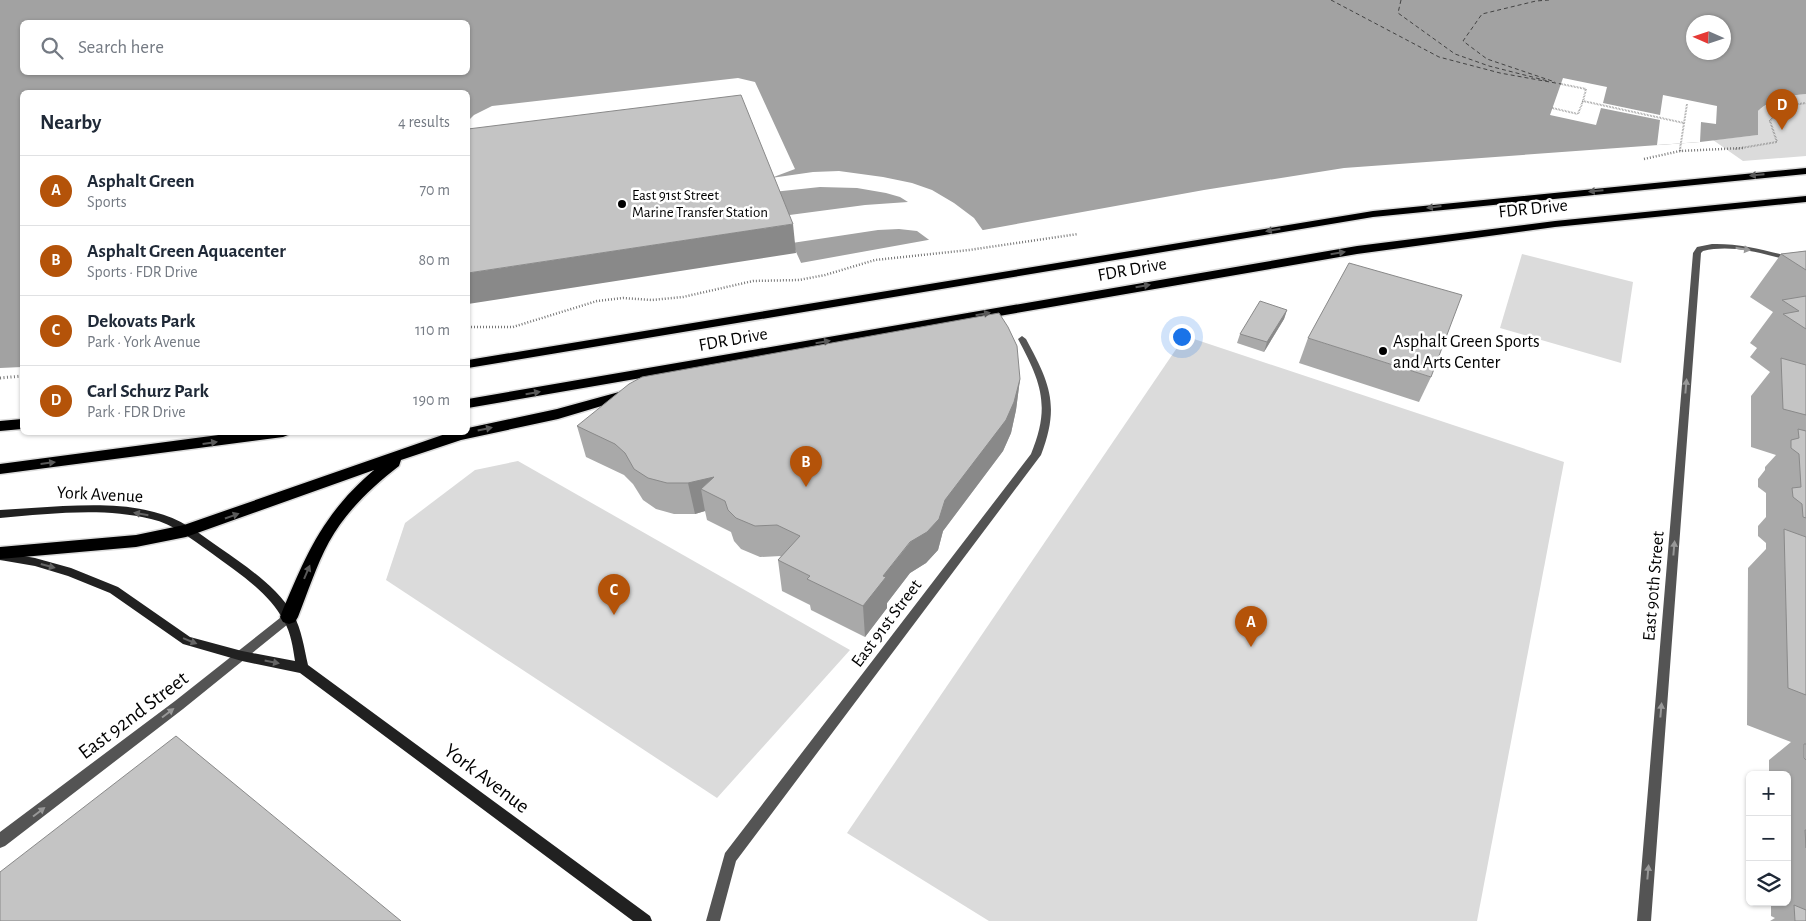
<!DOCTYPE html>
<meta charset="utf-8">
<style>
:root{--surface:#fff;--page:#f2f2f3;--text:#1f2937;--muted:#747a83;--line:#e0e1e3;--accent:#b45309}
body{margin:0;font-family:"Alegreya Sans",sans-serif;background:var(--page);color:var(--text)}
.controls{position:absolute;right:15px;bottom:15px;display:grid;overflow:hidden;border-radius:8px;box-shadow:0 1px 4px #0004}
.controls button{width:45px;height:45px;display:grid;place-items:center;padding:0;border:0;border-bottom:1px solid var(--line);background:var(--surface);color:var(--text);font:25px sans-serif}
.compass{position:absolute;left:1686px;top:15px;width:45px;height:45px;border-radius:50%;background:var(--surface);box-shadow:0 1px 4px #0004;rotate:273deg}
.you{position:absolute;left:1181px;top:336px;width:18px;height:18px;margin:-12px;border:4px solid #fff;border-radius:50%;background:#1a73e8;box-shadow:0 0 0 8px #1a73e833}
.badge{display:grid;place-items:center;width:32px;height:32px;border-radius:50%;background:var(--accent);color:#fff;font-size:16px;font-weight:700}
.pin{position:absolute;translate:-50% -41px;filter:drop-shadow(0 1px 2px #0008)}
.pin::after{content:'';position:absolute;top:26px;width:18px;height:15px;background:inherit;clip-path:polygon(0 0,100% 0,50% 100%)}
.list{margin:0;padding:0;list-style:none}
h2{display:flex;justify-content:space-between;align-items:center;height:65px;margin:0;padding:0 20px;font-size:21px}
h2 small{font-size:16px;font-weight:400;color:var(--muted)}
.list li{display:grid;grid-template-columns:32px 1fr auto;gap:15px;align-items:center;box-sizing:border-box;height:70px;padding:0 20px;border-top:1px solid var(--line)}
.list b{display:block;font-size:19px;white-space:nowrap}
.list p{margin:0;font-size:16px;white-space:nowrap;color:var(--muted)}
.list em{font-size:16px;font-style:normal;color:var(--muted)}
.icon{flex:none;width:28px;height:28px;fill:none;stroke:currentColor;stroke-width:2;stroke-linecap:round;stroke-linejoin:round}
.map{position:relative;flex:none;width:1806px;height:921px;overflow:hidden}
.search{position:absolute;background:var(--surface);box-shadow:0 1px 4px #0004;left:20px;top:20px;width:450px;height:55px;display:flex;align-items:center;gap:12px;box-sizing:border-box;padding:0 18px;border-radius:8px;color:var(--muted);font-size:19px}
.panel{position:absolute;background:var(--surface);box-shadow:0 1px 4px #0004;left:20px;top:90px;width:450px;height:345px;border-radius:8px}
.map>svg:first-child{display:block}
</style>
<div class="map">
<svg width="1806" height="921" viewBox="0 0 1806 921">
<rect width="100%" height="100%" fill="#fff"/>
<!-- green -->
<g fill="#dbdbdb">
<path d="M1806,94V156L1743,161L1713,140L1758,135V111C1772,98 1788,96 1806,94Z"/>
<path d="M1522,254L1633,282L1621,363L1500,328Z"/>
<path d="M1185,336L1564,462L1477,921H989L847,833Z"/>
<path d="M518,461L850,650L717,798L386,580L405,523L475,470Z"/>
</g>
<!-- water -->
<path fill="#a2a2a2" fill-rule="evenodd" d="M0,0H1806V94C1788,96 1771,98 1758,111V135L1700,142L1344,168L1204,190L784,266L468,315V92H22V367L0,368ZM22,22H468V72H22ZM1694,22H1724V52H1694Z"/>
<!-- pier -->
<g fill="#fff" fill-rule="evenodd">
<path d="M738,78L755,82L795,169L771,178L813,172L839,171L883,177L912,183L932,190L954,203L974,218L984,232L932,242L917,231L899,229L878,230L792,243L802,265L468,317V144L470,119L474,115L492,106ZM820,187L857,188L886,193L900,197L908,202L865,205L782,216L773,192Z"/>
<path d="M1563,78L1607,87L1603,103L1660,115L1663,95L1717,106L1716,124L1701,122L1700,142L1657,145L1660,120L1601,108L1596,125L1550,115Z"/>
</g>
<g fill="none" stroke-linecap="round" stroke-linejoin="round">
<!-- ferry -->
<g stroke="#434343" stroke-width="1" stroke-dasharray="4 3" stroke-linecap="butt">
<path d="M1331,0L1439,57L1500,73L1561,84"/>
<path d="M1401,0L1398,13L1455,54L1489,66L1548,81"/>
<path d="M1549,0L1536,1L1482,14L1463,41L1487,59L1555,82"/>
</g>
<!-- motorway casing -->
<g stroke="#dbdbdb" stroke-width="3">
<g id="motorway">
<path d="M1806,168V174L1373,217L468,368V360L1373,211Z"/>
<path d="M1806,196V202L1555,227L1357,254L468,408V399L1357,246L1555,221Z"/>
<path d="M630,389L635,390L637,393L635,396L558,419L461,440L401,460L399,466C372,487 346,511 329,542C316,566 308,592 298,617L295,622L289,624L283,622L280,617C305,557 322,514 374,470L186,537L136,547L0,559V547L136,535L184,525L451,432H468V428L557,409Z"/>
<path d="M22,419V429L0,431V421Z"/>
<path d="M241,432H290L288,435L283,437L0,474V464Z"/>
</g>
</g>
<!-- path-far2 -->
<g stroke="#767676" stroke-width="2" stroke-dasharray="0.5 1" stroke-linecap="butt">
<path d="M1561,84L1586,89L1583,101L1684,123"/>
<path d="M1552,108L1578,114L1583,101"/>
<path d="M1680,149L1687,104"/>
<path d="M1735,149L1777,142L1770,121C1778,108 1792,105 1806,103"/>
</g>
<!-- path-far1 -->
<g stroke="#767676" stroke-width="2.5" stroke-dasharray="1 2" stroke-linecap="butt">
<path d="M1680,151L1681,148"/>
<path d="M1644,159L1680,151L1743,148"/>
<path d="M468,327H513L597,301L623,298L652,300L683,297L753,281L799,280L825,275L875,260L969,250L1078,234"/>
</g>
<!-- path -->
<path stroke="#767676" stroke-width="3" stroke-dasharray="1 2.5" stroke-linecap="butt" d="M0,378L22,376"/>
<!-- service -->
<path fill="#545454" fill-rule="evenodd" d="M1022,336L1026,339C1050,383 1060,406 1041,455L736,861L720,921H706L725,853L1031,454C1051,406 1041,382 1018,339Z"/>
<!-- minor -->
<g fill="#545454" fill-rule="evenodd">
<path d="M1712,244C1744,243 1775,253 1806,261V265C1773,257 1737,243 1703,251L1701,253L1651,921H1637L1693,253L1697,247Z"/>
<path d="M289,612L293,614L295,617L293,620L183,709L5,846L0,848V832L175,701L285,614Z"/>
</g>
<!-- secondary -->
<path fill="#212121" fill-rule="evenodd" d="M63,506C93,505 125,504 154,512C180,518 199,533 220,548C247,567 276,586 293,614C302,630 304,648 308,665L650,916L652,921H633L300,673L242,661L183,644L110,593L68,576L35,566L0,560V552L35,558L71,568L118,587L190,637L242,651L295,661C293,648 291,633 284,621C268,591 237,572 210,552C191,539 174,524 151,519C102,507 49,514 0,518V510Z"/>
<!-- motorway -->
<use href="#motorway" fill="#000" fill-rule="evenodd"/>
</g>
<!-- wall -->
<g fill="#a9a9a9">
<path d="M1806,251V921H1770L1775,918L1771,916V902H1787V775H1766L1769,772V760L1791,742L1747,725L1748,568L1766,549V543L1758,536V526L1766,517V493L1758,487V479L1765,470V467L1776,455L1751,447V396L1770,372L1750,357L1757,348L1750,343L1773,312L1750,297L1781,254Z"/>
<path d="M1287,310L1284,319L1264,352L1237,343L1240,334Z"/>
<path d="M1308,338L1431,377L1419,402L1299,363Z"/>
<path d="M1020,379L1016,410L1011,433L1003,451L943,531L938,550L926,563L910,573L887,603V608L865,637L811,610L810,605L782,591L778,560L781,556L760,557L741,549L734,541L731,532L707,520L705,511L695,514H674L656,509L643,500L633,484L624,475L586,457L577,426Z"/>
</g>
<!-- shaded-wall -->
<g fill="#898989">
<path d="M793,224L796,253L468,304V273Z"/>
<path d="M1287,310L1284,319L1264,352L1267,342Z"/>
<path d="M1020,379L1016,410L1011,433L1003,451L943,531L938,550L926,563L910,573L887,603V608L865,637L863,606L883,576L945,500Z"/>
<path d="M714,477L701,489L705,511L695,514L688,483Z"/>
</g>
<!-- building -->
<g fill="#c4c4c4" stroke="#898989">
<path d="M741,95L793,224L468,273V129Z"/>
<path d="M1806,251V270L1781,254Z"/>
<path d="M1349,263L1462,295L1431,377L1308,338Z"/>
<path d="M1806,296V329L1783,314L1799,311L1782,300Z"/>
<path d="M1260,301L1287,310L1267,342L1240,334Z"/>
<path d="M999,313L1008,327L1017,346L1020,379L1014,402L1006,420L945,500L939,519L927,532L910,542L883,576L886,577L863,606L807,579L810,576L778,560L800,536L777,525L755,526L736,518L728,510L725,501L701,489L714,477L688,483H667L648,478L634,469L625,453L615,444L577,426L629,384L642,377Z"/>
<path d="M1781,358L1806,365V415L1783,409Z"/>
<path d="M1798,429L1806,431V518L1803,517L1802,504L1793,497L1792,488L1801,487L1799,454L1791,448V440L1799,438Z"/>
<path d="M1784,529L1806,537V695L1788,688Z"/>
<path d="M176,736L401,921H0V872Z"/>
<path d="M1804,744H1806V760L1804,758Z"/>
<path d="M1805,830H1806V848V847Z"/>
<path d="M1794,905L1806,910V921H1795Z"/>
</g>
<!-- one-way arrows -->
<defs><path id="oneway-solid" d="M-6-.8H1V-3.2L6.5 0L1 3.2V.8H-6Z" transform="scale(1.25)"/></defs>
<g fill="#595959">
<use href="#oneway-solid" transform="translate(1757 175) rotate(175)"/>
<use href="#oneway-solid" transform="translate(1596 191) rotate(175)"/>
<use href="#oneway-solid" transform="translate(1434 207) rotate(173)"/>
<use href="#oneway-solid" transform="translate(1273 230) rotate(170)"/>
<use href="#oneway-solid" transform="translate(1338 253) rotate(-9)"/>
<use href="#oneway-solid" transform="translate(1143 286) rotate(-10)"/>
<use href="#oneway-solid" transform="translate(983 314) rotate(-10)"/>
<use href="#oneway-solid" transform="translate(823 342) rotate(-10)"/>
<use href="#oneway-solid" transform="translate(533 393) rotate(-10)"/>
<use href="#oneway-solid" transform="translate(485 429) rotate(-12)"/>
<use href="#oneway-solid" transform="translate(210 443) rotate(-8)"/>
<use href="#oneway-solid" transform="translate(48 463) rotate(-7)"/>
<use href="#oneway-solid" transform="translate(232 516) rotate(-19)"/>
<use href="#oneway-solid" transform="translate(307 572) rotate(-67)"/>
</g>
<g fill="#989898">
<use href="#oneway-solid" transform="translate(1743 249) rotate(9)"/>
<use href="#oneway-solid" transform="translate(1686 386) rotate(-85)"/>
<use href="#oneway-solid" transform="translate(1674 548) rotate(-85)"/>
<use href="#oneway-solid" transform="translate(1661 710) rotate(-85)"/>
<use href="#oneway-solid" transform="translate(168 713) rotate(-37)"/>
<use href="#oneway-solid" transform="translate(39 812) rotate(-37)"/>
<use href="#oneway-solid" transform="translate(1648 872) rotate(-85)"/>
</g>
<g fill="#646464">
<use href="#oneway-solid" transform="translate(141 514) rotate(-170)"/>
<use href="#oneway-solid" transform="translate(48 566) rotate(15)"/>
<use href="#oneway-solid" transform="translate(190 641) rotate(22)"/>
<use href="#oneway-solid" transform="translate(272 662) rotate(11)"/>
</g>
<!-- markers -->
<g fill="#000" stroke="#fff" stroke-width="2">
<circle cx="622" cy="204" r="5"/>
<circle cx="1383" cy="351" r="5"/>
</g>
<g text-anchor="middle" stroke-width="5" stroke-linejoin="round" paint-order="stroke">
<!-- far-poi labels -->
<g font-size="15" fill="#000" stroke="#fff" text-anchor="start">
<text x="632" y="200">East 91st Street<tspan x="632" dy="17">Marine Transfer Station</tspan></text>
</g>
<!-- street labels -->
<g font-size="18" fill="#000" stroke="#fff">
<text transform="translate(1533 208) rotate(-6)" y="6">FDR Drive</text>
<text transform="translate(1132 269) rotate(-10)" y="6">FDR Drive</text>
<text transform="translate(733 339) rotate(-10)" y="6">FDR Drive</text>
<text transform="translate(100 494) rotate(3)" y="6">York Avenue</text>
<text transform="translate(1653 586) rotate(-85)" y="6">East 90th Street</text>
<text transform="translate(886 623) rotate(-53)" y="6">East 91st Street</text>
</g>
<!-- poi labels -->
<g font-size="18" fill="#000" stroke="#fff" text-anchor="start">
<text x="1393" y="347">Asphalt Green Sports<tspan x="1393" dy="21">and Arts Center</tspan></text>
</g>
<!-- near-street labels -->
<g font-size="21" fill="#000" stroke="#fff">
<text transform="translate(133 715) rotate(-37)" y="7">East 92nd Street</text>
<text transform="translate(487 778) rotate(37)" y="7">York Avenue</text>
</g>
</g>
</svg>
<div class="controls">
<button>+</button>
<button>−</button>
<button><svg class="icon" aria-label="layers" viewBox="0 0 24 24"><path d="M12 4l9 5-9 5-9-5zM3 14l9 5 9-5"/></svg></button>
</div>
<svg class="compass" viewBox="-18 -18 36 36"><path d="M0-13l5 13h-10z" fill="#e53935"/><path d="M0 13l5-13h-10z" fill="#747a83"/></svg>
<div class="you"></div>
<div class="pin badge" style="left:1251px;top:647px">A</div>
<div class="pin badge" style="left:806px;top:487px">B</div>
<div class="pin badge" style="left:614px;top:615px">C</div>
<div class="pin badge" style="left:1782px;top:130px">D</div>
<div class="search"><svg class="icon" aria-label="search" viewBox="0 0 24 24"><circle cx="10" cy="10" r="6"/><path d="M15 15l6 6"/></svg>Search here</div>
<section class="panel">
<h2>Nearby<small>4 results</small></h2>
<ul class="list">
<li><span class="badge">A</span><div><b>Asphalt Green</b><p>Sports</p></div><em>70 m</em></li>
<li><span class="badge">B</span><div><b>Asphalt Green Aquacenter</b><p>Sports · FDR Drive</p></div><em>80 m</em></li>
<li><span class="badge">C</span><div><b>Dekovats Park</b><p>Park · York Avenue</p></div><em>110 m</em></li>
<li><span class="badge">D</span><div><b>Carl Schurz Park</b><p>Park · FDR Drive</p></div><em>190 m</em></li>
</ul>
</section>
</div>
